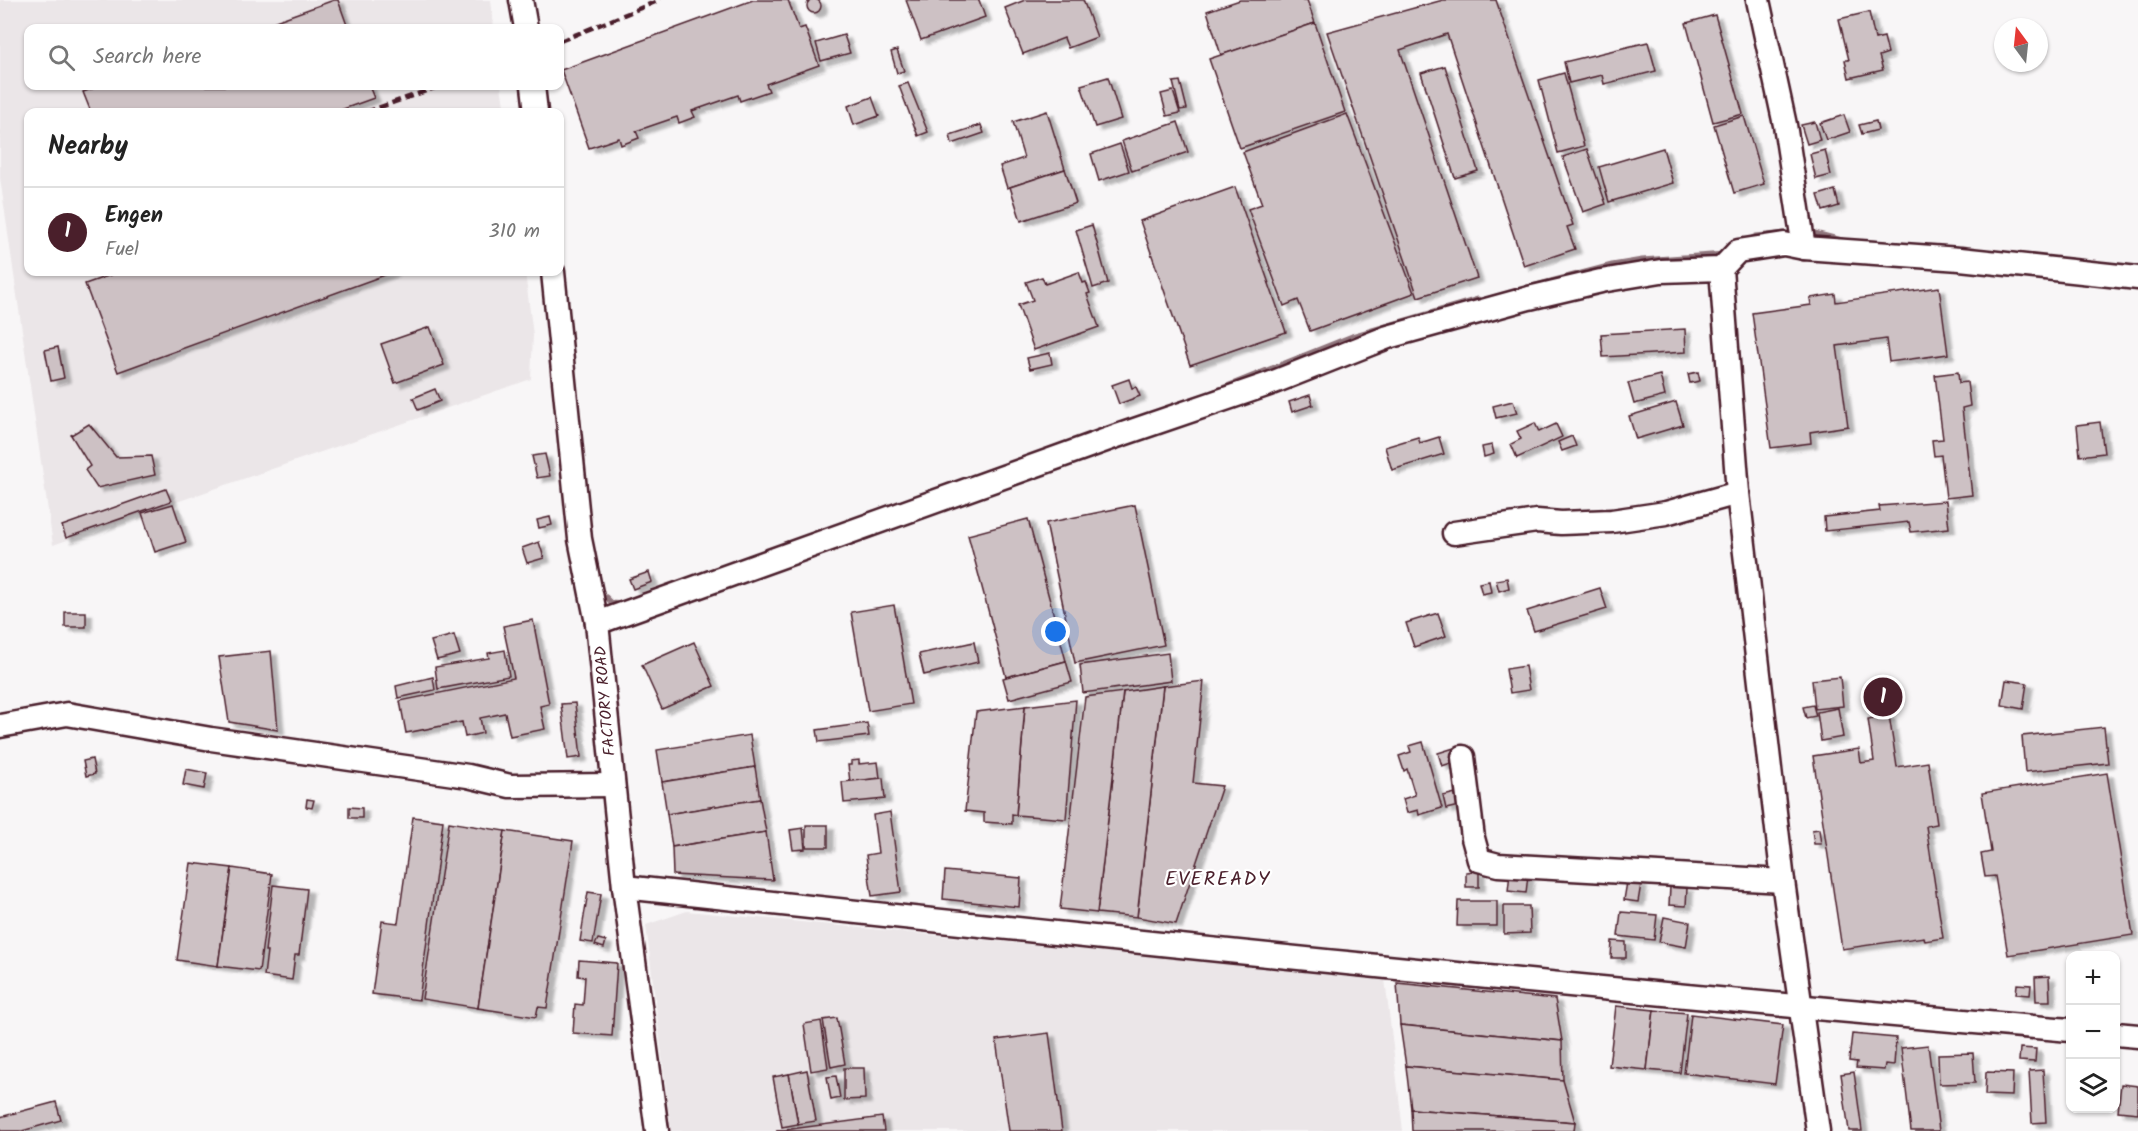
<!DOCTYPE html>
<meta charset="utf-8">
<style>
:root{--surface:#fff;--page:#f6f6f6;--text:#222;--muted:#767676;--line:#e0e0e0;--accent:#4a1f2b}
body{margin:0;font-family:Kalam,sans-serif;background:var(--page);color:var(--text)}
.controls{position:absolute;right:18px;bottom:18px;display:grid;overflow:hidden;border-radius:12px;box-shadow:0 2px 4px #0004}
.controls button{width:54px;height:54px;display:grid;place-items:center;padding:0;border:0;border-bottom:2px solid var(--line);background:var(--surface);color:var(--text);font:30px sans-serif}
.compass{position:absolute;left:1994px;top:18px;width:54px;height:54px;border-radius:50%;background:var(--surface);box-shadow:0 2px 4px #0004;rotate:345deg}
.you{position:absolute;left:1056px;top:632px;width:21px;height:21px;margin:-15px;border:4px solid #fff;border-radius:50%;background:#1a73e8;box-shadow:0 0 0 9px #1a73e833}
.badge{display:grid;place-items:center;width:39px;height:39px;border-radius:50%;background:var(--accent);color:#fff;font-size:20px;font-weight:700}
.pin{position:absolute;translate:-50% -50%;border:3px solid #fff;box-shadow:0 2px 6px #0006}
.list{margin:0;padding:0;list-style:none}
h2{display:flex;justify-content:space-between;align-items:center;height:78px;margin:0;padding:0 24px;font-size:26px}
h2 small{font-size:20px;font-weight:400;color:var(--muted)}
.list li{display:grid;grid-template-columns:39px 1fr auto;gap:18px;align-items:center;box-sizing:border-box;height:90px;padding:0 24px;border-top:2px solid var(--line)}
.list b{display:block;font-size:22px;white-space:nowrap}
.list p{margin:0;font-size:20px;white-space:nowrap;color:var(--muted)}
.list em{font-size:20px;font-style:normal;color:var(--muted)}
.icon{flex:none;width:33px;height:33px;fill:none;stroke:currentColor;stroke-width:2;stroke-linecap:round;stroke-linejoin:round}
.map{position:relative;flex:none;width:2138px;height:1131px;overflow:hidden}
.search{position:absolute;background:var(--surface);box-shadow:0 2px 4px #0004;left:24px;top:24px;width:540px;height:66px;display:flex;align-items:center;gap:15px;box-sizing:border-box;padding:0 21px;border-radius:12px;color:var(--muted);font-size:22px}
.panel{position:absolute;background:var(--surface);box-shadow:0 2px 4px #0004;left:24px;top:108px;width:540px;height:168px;border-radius:12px}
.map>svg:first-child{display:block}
</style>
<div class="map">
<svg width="2138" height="1131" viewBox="0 0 2138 1131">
<defs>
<filter id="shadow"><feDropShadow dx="6" dy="4" stdDeviation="1.5" flood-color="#0004"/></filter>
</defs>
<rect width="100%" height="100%" fill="#f8f6f7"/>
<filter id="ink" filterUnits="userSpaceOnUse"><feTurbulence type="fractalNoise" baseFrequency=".0167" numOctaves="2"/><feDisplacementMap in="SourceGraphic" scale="12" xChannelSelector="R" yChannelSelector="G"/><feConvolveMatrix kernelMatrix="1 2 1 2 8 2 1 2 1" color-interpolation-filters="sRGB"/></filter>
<g filter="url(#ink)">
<!-- built -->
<g fill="#ebe6e8">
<path d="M0,0H491L494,28H28V86H501L505,112H28V272H525L533,335L531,379L53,545L0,178Z"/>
<path d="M687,911L1385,979L1403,1131H671L646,925Z"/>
</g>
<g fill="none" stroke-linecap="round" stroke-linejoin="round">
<!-- stream -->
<g stroke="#8f747b" stroke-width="5">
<path d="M1815,233L1842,240"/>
<path d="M1748,240L1756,236L1787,233"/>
<path d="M1528,287L1612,265L1642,260L1725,254"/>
<path d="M1212,392L1352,336L1478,299"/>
<path d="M606,597L612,603L622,604"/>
</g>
</g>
<!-- building -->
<g fill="#cdc1c4" stroke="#4a1f2b" stroke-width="1.5" filter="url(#shadow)">
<circle cx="814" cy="6" r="7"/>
<path d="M334,0H338L348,28H256Z"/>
<path d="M753,0H788L799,29L805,27L819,65L766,84L769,91L740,101L738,95L692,111L695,117L679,123L677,117L636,131L639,138L621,145L619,138L589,148L561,70Z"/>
<path d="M906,0H979L985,17L921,40Z"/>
<path d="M1025,0H1083L1097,37L1068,48L1064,38L1023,54L1005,8Z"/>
<path d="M1240,0H1307L1315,23L1221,55L1207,11Z"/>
<path d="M1443,0H1496L1573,225L1567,227L1575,249L1524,266L1447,34L1400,50L1477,278L1418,297L1327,32Z"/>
<path d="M1869,12L1875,39L1884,37L1888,53L1879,56L1883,70L1849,78L1845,60H1849L1839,19Z"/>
<path d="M1715,15L1743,114L1713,122L1686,23Z"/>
<path d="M1315,23L1345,112L1240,148L1209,59Z"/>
<path d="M844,35L850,53L821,61L816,43Z"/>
<path d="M1648,42L1656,71L1604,84L1602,75L1569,83L1564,62Z"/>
<path d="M897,50L904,71L897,73L891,52Z"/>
<path d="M1445,66L1478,171L1455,178L1421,73Z"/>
<path d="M1564,73L1584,146L1558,153L1539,80Z"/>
<path d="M1108,77L1121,119L1095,127L1081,85Z"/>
<path d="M1180,81L1187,109L1180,110L1173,82Z"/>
<path d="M908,83L928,132L918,136L899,86Z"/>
<path d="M100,86H369L374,98L335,112H91L83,92Z"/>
<path d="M1173,91L1180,113L1167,116L1161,94Z"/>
<path d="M872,97L879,116L854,125L848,106Z"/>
<path d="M1047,111L1065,169L1007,188L1000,166L1024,158L1013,122Z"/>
<path d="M1347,114L1414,293L1310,331L1298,300L1284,306L1248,209L1262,204L1243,152Z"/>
<path d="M1844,115L1850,132L1826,140L1820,123Z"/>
<path d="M1744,116L1764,184L1734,193L1714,125Z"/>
<path d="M1876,121L1878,130L1862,134L1859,125Z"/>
<path d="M1178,122L1188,152L1132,171L1122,141Z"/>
<path d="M1815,122L1820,140L1807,144L1801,125Z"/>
<path d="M981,125L984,133L952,144L950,135Z"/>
<path d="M1120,144L1129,171L1099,181L1091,154Z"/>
<path d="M1663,148L1673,183L1609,202L1599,167Z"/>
<path d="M1587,149L1606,204L1583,212L1563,157Z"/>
<path d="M1825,150L1831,175L1816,179L1810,154Z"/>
<path d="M1065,169L1076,203L1021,221L1010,187Z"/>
<path d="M1235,187L1286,332L1190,365L1140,221Z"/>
<path d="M1835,190L1839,206L1823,211L1818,195Z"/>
<path d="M1092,225L1108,283L1093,288L1076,230Z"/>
<path d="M119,272H393L118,372L85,284Z"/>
<path d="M1079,272L1083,283L1086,282L1090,293L1087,294L1099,327L1034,350L1018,305L1033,300L1026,282L1042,277L1045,284Z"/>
<path d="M1939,287L1948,354L1889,362L1886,339L1837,346L1848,426L1810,432L1811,443L1771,448L1752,313L1811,305L1810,298L1835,294L1836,302Z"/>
<path d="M430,327L444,365L395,383L381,344Z"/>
<path d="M1685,329L1686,352L1603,357L1601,334Z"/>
<path d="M58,347L64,378L51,381L45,350Z"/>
<path d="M1050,353L1052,364L1030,369L1027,358Z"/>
<path d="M1698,372L1700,381L1690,383L1688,374Z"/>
<path d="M1958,372L1959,383L1967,382L1970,406L1962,408L1972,495L1946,498L1941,455L1934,456L1932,440L1943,439L1935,375Z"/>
<path d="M1660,375L1665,396L1634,404L1628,383Z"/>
<path d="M1129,379L1132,388L1136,387L1140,396L1119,404L1112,385Z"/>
<path d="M435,389L440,401L418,410L413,398Z"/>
<path d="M1310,395L1313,405L1292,412L1289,402Z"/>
<path d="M1513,401L1517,413L1496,418L1493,406Z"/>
<path d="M1676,402L1683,425L1636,439L1629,416Z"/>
<path d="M2100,422L2104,453L2080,456L2077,425Z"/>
<path d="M1535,423L1539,432L1556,424L1562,437L1517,458L1511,444L1521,439L1517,431Z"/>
<path d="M89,424L116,457L151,456L155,475L97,488L85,470L90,466L71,435Z"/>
<path d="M1572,436L1576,446L1562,451L1558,442Z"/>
<path d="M1418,437L1420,443L1439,437L1444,454L1392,470L1385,447Z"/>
<path d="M1492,445L1494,454L1484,457L1482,447Z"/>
<path d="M545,454L550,476L537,478L532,456Z"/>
<path d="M166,489L171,501L66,538L62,526Z"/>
<path d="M1946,501L1949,528L1911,532L1909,522L1825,531L1824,517L1880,511L1879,506Z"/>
<path d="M173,504L186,542L155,552L142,513Z"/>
<path d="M1135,505L1164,645L1075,663L1046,523Z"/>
<path d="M550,517L552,525L539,528L537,520Z"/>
<path d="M1028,519L1066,661L1006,677L968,535Z"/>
<path d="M539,542L544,558L527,563L522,548Z"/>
<path d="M649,572L652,582L633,589L629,579Z"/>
<path d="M1507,578L1509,588L1499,591L1496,580Z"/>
<path d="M1489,581L1491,592L1482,594L1479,583Z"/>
<path d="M1600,588L1607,609L1534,631L1527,611Z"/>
<path d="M894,605L911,704L868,711L851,612Z"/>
<rect x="65" y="612" width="21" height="15"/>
<path d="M1438,613L1446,636L1414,647L1406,623Z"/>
<path d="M533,620L549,704L540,706L545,729L510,736L505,713L480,718L483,733L465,737L462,722L406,733L400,701L514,678L503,626Z"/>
<path d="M454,635L460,654L437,660L431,641Z"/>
<path d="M694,642L714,686L662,709L642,665Z"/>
<path d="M974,642L978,662L924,675L919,654Z"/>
<path d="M505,650L509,676L438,689L435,667L489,658L488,653Z"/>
<path d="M271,651L278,730L229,722L219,657Z"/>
<path d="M1168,653L1171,681L1083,693L1080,665Z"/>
<path d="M1066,661L1072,682L1009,699L1003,678Z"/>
<path d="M1525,666L1529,690L1510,693L1506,669Z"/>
<path d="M433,677L435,690L398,698L396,686Z"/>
<path d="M1840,677L1843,706L1815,709L1812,680Z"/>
<path d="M2006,680L2027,683L2023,709L2002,705Z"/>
<path d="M1204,681L1193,783L1222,786L1176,924L1137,917L1163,686Z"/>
<path d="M1163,686L1137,917L1097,913L1123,692Z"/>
<path d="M1123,692L1097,913L1060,909L1085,697Z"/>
<path d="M1076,700L1066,819L1016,815L1025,706Z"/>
<path d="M575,703L581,757L568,759L561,704Z"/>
<path d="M1813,705L1816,716L1806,718L1803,707Z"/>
<path d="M1025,706L1016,815L1012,814V824L984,822V813L965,811L976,712Z"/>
<path d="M1838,708L1843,737L1821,741L1817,712Z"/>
<path d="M1889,715L1897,767L1928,762L1937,824L1926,826L1943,938L1925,941L1924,937L1842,949L1813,756L1859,749L1861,763L1874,761L1868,719Z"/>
<path d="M867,723L869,736L819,742L817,730Z"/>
<path d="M2104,727L2108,763L2025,772L2022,736Z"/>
<path d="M750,735L755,767L662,782L657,750Z"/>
<path d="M1423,742L1442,808L1419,815L1418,810L1407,813L1403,799L1415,795L1407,769L1404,771L1399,756L1411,752L1409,746Z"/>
<path d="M1454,748L1457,761L1442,766L1438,753Z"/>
<path d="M92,759L95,774L86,776L83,761Z"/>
<path d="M859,760V764L878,762L880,778L850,782L848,765H851V761Z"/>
<path d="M755,767L760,799L667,814L662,782Z"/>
<path d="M186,769L207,773L204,789L183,785Z"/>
<path d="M2107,773L2133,935L2008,955L1995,876L1985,877L1981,854L1991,852L1982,793Z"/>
<path d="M883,778L885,799L844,803L842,782Z"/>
<path d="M1460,792L1463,805L1446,809L1443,796Z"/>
<path d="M307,799L314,800L312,808L306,807Z"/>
<path d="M760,799L766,832L672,847L667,814Z"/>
<path d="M349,807L362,808V818H349Z"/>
<path d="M890,812L901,892L872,896L866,855L878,853L873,815Z"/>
<path d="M413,817L443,821L419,1000L372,994L382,921L398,923Z"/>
<path d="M449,822L505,831L478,1008L422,999Z"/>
<rect x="806" y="825" width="22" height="22"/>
<path d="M803,828L805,849L793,850L790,830Z"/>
<path d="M1819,829L1821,844H1814L1812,830Z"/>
<path d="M505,831L573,841L547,1008L538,1007L536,1017L478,1008Z"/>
<path d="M766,832L773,880L673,875L672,847Z"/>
<path d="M191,863L232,868L218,966L177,960Z"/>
<path d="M232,868L272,874L259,971L218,966Z"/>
<path d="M945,871L1021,878L1019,907L943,899Z"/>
<path d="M1479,871V887H1466V872Z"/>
<path d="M1510,873L1528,875L1526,893L1508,891Z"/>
<path d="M1627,882L1641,884L1638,902L1624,900Z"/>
<path d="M273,885L307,889L299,955H295L292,980L264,976L267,951H265Z"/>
<path d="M1670,887L1687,888L1686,906L1669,905Z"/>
<path d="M588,892L601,894L593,943L580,941Z"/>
<path d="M1458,901H1497V926H1457Z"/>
<path d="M1504,906H1529L1530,933L1504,934Z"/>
<path d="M1621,912L1657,915L1654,940L1618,936Z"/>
<path d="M1664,917L1690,922L1686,947L1659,942Z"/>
<path d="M598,939L606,941L604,948L595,945Z"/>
<path d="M1612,941L1626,942V958H1611Z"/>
<path d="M579,960L617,963L612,1036L573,1033L575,1004L583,1005L585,977L578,976Z"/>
<path d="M2049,976L2050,1001H2036L2035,977Z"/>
<path d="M1397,983L1555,999L1562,1041L1400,1025Z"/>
<path d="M2017,984L2031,985L2030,995L2016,994Z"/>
<path d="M1616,1006L1654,1010L1647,1070L1609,1066Z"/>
<path d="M1654,1010L1687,1013L1680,1073L1647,1070Z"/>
<path d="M1691,1014L1783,1025L1775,1084L1684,1073Z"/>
<path d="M837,1018L845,1064L831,1067L823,1020Z"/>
<path d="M821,1021L828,1068L811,1071L804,1024Z"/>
<path d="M1400,1025L1562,1041L1563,1080L1406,1066Z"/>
<path d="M1049,1033L1062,1131H1009L996,1040Z"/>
<path d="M1852,1034L1896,1038L1894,1065L1885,1064L1884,1070L1856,1068L1857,1062L1849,1061Z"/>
<path d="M1928,1045L1939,1131H1911L1901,1048Z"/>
<path d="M2020,1048L2036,1049L2035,1062L2019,1061Z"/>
<path d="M1973,1053L1975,1083L1939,1084L1938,1054Z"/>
<path d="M1406,1066L1563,1080L1575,1122L1411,1109Z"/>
<path d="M844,1068H864L865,1099L844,1100Z"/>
<path d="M807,1070L816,1121L798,1124L789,1074Z"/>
<path d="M2043,1070L2046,1122L2032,1123L2029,1071Z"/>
<path d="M1854,1072L1862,1131H1849L1841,1074Z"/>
<path d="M1986,1072L2013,1073L2012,1096L1985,1095Z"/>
<path d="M789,1074L798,1124L782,1127L773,1077Z"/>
<path d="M836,1076L840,1098L831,1100L827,1077Z"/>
<path d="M2121,1084L2138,1086V1113L2118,1111Z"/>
<path d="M56,1102L61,1120L22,1131H0V1117Z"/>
<path d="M1411,1109L1575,1122L1574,1131H1412Z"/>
<path d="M882,1117L884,1131H776Z"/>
</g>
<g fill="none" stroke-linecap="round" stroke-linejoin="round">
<!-- minor casing -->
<g stroke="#4a1f2b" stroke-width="27">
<g id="minor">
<path d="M521,0L526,28"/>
<path d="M1758,0L1785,125L1804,248"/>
<path d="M533,86L536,112"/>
<path d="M1721,269L1738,493L1783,881L1818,1131"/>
<path d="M553,272L580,539L597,623L624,887L657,1131"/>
<path d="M1454,533L1537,521L1561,523L1612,521L1666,513L1738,493"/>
<path d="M597,623L1117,436L1269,384L1388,337L1529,298L1601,281L1661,271L1721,269L1738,251L1784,244L1804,248L1960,259L2138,278"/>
<path d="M0,726L67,714L211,739L468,776L510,786L613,785"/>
<path d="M1463,757L1473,838L1479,860L1498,865L1783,881"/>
<path d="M624,887C1106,939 1588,990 2070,1030"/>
<path d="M2116,1034L2138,1036"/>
</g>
</g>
<!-- minor -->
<use href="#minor" stroke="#fff" stroke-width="22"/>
<!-- rail -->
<g stroke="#4a1f2b" stroke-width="4.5" stroke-dasharray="9 4.5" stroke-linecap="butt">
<path d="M560,41L660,0"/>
<path d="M366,112L440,86"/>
</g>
</g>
</g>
<g text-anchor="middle" stroke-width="4.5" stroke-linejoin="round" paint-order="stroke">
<!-- street labels -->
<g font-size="16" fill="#4a1f2b" stroke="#fff">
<text transform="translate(604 701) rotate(-95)" y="6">FACTORY ROAD</text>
</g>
<!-- quarter labels -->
<g font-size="20" letter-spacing="1.5" fill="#4a1f2b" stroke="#fff">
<text x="1218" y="885">EVEREADY</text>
</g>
</g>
</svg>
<div class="controls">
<button>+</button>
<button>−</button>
<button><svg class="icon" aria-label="layers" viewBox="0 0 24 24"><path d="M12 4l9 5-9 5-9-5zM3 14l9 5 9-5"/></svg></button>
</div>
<svg class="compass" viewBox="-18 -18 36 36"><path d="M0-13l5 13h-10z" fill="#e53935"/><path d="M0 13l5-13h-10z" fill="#767676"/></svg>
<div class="you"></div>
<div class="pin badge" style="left:1883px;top:697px">1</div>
<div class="search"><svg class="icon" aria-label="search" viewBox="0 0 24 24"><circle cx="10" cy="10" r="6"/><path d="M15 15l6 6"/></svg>Search here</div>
<section class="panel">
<h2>Nearby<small></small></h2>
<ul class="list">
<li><span class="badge">1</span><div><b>Engen</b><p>Fuel</p></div><em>310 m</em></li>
</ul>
</section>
</div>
